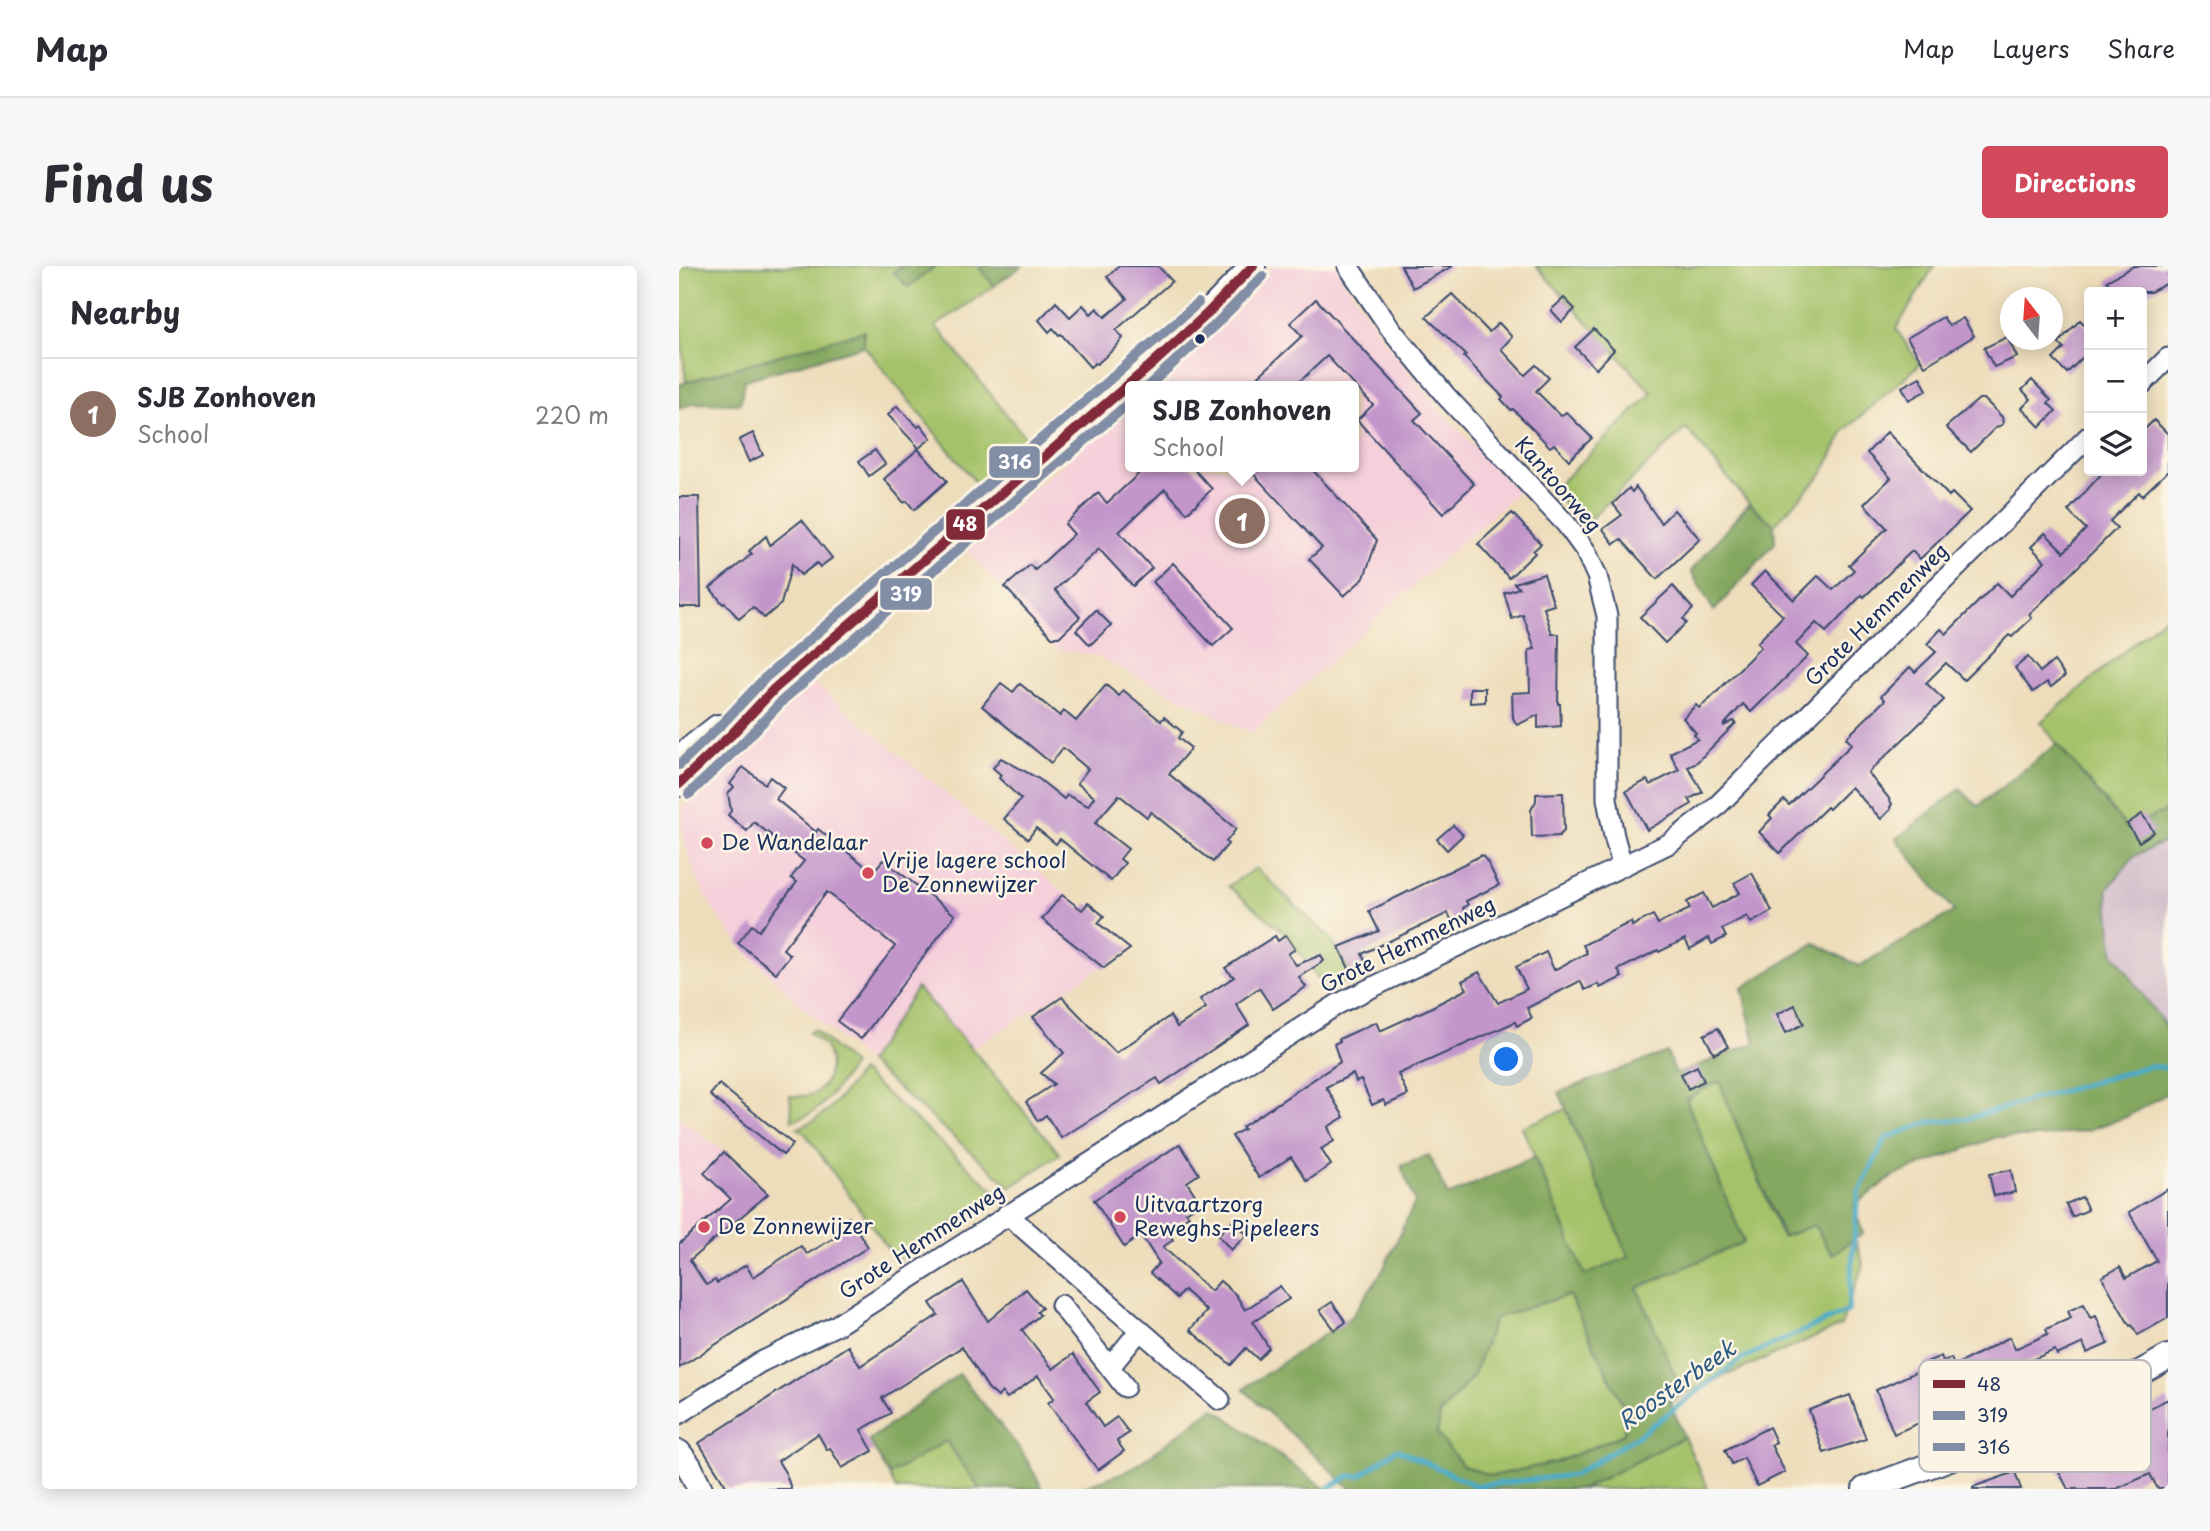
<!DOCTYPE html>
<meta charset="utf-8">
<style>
:root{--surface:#fff;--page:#f7f7f7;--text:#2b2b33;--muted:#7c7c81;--line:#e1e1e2;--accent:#d1495b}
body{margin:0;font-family:"Playpen Sans",sans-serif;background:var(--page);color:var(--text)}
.controls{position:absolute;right:21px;top:21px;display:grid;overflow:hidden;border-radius:7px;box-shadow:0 4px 18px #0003}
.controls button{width:63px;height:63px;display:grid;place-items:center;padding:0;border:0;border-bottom:2px solid var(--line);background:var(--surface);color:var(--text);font:35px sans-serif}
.compass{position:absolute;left:1321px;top:21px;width:63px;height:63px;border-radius:50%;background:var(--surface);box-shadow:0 4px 18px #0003;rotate:343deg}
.you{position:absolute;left:828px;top:794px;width:24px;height:24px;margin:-18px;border:5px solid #fff;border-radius:50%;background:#1a73e8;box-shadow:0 0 0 10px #1a73e833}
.badge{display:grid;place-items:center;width:46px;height:46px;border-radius:50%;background:var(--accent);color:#fff;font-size:23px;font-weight:700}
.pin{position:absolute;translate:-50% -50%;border:4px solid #fff;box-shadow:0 2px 7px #0006}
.popup{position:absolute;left:446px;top:115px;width:234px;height:91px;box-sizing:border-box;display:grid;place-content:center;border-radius:7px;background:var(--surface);filter:drop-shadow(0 2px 5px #0005);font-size:23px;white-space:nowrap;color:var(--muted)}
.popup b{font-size:26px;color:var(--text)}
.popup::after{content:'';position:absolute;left:50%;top:100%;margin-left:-14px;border:14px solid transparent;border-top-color:var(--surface)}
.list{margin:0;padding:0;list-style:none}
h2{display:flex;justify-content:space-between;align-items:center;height:91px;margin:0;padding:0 28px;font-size:30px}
h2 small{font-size:23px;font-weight:400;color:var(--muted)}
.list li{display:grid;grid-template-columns:46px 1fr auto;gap:21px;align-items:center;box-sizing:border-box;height:112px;padding:0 28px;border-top:2px solid var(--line)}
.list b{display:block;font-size:26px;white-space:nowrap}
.list p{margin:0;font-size:23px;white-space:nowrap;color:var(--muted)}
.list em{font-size:23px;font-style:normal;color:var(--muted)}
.icon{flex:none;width:38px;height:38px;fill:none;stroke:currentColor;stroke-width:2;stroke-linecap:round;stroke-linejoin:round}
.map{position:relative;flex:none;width:1489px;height:1223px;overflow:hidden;border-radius:7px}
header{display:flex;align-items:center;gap:42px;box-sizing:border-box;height:98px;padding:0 35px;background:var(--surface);border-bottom:2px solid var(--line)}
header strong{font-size:33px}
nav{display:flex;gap:38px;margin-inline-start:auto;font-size:24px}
.intro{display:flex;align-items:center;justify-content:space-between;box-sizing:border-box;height:168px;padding:0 42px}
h1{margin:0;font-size:49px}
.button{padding:18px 32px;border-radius:7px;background:var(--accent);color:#fff;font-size:24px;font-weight:700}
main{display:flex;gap:42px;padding:0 42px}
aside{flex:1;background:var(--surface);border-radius:7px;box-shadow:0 4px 18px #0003}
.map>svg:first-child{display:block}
</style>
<header>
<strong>Map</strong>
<nav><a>Map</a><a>Layers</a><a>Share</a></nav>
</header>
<div class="intro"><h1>Find us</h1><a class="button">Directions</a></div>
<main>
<aside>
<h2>Nearby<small></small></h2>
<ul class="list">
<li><span class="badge" style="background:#8d6e63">1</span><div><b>SJB Zonhoven</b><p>School</p></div><em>220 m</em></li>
</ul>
</aside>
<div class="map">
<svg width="1489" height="1223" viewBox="0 0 1489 1223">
<rect width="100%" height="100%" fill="#fcf5e5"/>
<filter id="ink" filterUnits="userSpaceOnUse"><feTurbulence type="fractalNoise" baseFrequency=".0143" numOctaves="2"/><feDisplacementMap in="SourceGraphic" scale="14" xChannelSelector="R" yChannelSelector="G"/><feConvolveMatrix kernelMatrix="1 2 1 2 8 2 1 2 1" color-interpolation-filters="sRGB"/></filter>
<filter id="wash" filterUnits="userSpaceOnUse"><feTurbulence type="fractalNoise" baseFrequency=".00686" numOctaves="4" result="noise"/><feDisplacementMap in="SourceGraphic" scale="28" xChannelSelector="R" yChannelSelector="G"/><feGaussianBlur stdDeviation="1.57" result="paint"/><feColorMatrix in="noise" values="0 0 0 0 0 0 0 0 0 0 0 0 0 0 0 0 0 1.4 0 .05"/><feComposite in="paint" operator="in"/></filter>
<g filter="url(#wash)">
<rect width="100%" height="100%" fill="#edddba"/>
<!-- built -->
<g fill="#f5cfda">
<path d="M593,0H656L704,73L759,142L839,226L572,467L417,390L377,383L286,283L451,139V201H675V120H473L547,56Z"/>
<path d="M130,413L381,623L453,682L293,783L238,722L189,796L118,736L65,684L39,651L24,626L10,591L3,565L5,540L21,516Z"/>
<path d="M0,852L45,886L89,928L0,1003Z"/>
</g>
<!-- industrial -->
<path fill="#d1bdcb" d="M1489,574V764L1434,686L1428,624L1455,590Z"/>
<!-- green -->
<g fill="#a5c26a" stroke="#607864" stroke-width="2">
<path d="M0,0H225L214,6L229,21L257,0H299L315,20L257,60L353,180L302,223L185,80V65L7,116L0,54Z"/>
<path d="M857,0H1255L1217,63L1241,98L1165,165L1144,207L1095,259L1070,237L1007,162L905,259L873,225L973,127Z"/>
<path d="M1489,348V544L1448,562L1378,478L1362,456Z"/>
<path d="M577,602L651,672L675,712L648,725L606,667L549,620Z"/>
<path d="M238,722L293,783L381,888L332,921L189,796Z"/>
<path d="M135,763L174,799C157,821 142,850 113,854L111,830C120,830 132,831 139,825C151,815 154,796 147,782C144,777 135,771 130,767Z"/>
<path d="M182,805L318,927L218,995L125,866L118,862C148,853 163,828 182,805Z"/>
<path d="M1040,815L1103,971L1135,959L1153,988L1176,973L1184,998L1162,1060L1004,1128L958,1022L1064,976L1007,833Z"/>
<path d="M887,843L950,991L906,1010L843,861Z"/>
<path d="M890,1029L946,1143L945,1168L878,1196L813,1210L784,1200L758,1168L761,1149L794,1110L816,1051Z"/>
<path d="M1005,1171L1029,1223H904Z"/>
<path d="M267,1175L301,1223H217L210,1209Z"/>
</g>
<!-- forest -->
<g fill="#84a85e" stroke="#506c5e" stroke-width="2" fill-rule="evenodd">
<path d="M225,0H257L229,21L214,6Z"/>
<path d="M299,0H343L315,20Z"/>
<path d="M185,65V80L66,114L61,138L14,137L0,143V119L7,116Z"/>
<path d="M1070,237L1095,259L1096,277L1035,345L1012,305Z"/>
<path d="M1378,478L1448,562L1489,544V574L1455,590L1428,624L1434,686L1489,764V827L1447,851L1409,864L1362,871H1318L1216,909L1175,939L1184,968L1153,988L1135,959L1104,971L1040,815L1007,833L1065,976L958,1022L1004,1128L991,1135L1005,1171L904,1223H672L564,1123L673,1050L704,1004L736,936L722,900L750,889L769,930L855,891L906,1009L950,991L880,826L988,786L997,808L1076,777L1063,722L1136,677L1180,700L1275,645L1217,573L1281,523L1299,540ZM890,1029L946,1143L945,1168L878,1196L813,1210L784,1200L758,1168L761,1148L794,1110L816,1052Z"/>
<path d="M280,1108L342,1184L364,1223H301L267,1175L210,1209L190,1174Z"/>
<path d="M535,1142L647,1223H397L451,1204Z"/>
</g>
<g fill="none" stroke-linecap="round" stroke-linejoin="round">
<!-- stream -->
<path stroke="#48aac8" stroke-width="5" d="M648,1223L670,1210H681L718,1183L797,1220L895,1209L960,1169L1064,1092L1169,1045L1179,928L1207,872L1250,856L1287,853L1470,800L1489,802"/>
</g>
<g id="blocks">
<!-- building -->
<g fill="#c296cb">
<path d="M440,0H479L493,15L437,64L444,72L436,82L418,98L416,97L411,101L382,68L380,69L374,62L370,66L360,54L377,36L391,51L404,39L412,48L418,42L426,51L448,33L428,11Z"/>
<path d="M722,0H774L734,22Z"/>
<path d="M1455,0H1489V17L1471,26H1434L1428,15Z"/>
<path d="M773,28L810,66L820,57L833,71L822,83L846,109L857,99L870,112L857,125L882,150L887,146L913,172L890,194L875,178L871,181L834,143L832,144L822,133L824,131L785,91L787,89L747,51Z"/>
<path d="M885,32L896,43L883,56L872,44Z"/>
<path d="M637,33L743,147L735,154L795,218L764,248L678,154L694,139L648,90L616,120H569L623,70L611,57Z"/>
<path d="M1264,51L1270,60L1284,52L1295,70L1246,100L1228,72Z"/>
<path d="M1401,54L1410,63V85L1388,107L1374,93L1385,82L1379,77Z"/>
<path d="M915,63L935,84L917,103L896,81Z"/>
<path d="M1328,71L1338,91L1315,101L1305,82Z"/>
<path d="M1241,111L1248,124L1230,134L1223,121Z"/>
<path d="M1353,114L1372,134L1369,137L1377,145L1361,161L1343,142L1352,133L1343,124Z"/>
<path d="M1300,133H1305L1323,151L1324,158L1315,163L1292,186L1267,161Z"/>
<path d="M218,140L239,161L242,159L252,172L240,182L209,149Z"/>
<path d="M1475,154L1489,168V205L1463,230L1460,226L1431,255L1438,262L1350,349L1353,352L1333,371L1330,369L1285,414L1267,397L1247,417L1265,434L1189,507L1209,531L1213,538L1211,541L1212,543L1202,553L1172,521L1150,543L1148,541L1101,587L1080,566L1093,552L1090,549L1105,534L1110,539L1173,478L1167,472L1206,434L1202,430L1231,401L1236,406L1257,386L1248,378L1262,363L1267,368L1318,317L1331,330L1366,295L1352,281L1366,267L1385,286L1407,263L1389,245L1425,205H1463V166Z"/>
<path d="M1208,166L1270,230L1273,227L1291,245L1241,293L1233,285L1185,331L1183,329L1147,366L1137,357L1117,378L1129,390L1072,446L1064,438L1044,460L1055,455L1057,457L1016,498L1009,501L1024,526L1010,533L1013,538L968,564L947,525L968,514L971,519L1000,504L991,487L1019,473L1015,469L1017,467L1004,452L1017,439L1020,442L1031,433L1082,381L1078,377L1104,350L1072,319L1086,305L1115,334L1139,310L1154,324L1175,304L1170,299L1208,262L1185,238L1212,212L1188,187Z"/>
<path d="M74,167L84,189L70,196L60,174Z"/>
<path d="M239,183L268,215L235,244L228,235L225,237L205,213Z"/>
<path d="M196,184L206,198L190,210L180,195Z"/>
<path d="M467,201H513L533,223L508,247L486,223L440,266L473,302L454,320L420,283L376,324L401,351L380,371H373L326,321L351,299L356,304L395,268L386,258L419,227L428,237Z"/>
<path d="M568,201H631L698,274L685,312L665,330L630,293L643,282Z"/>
<path d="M957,221L982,257L995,244L1021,273L978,313L942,273L935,278L924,263L943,249L934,238L950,222L953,226Z"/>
<path d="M0,231H20L22,341H0Z"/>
<path d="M833,247L862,278L854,285L856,287L830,312L799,278Z"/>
<path d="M123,254L153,292L141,301L138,297L122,309L113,298L102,338L85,352L74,341L60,353L46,337L44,338L31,322L73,288L70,285L87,270L91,279Z"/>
<path d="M494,297L554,362L534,380L474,316Z"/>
<path d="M865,308L875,339L865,342L873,368H880L879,438H881L882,460L859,462V449L838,459L834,452L833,427L851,426L850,384L856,383L844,349L833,353L825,327L840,322L835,317Z"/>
<path d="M994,320L1014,343L1004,353L1007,357L986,377L961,351Z"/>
<path d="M417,344L432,359L411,379L397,364Z"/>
<path d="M1349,391L1361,406L1375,395L1386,410L1372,421L1368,416L1354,426L1336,402Z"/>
<path d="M322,417L334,426L341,418L381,450L385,445L397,455L427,419L440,430L444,424L482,455L485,451L503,466L499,472L512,482L490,508L557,563L547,576L549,578L534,596L472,546L468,551L440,529L416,557L449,583L441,593L446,597L432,615L381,573L377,578L357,562L349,573L325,553L342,533L320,512L322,509L314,502L322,492L360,513L385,533L388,529L409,540L415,531L398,517L409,503L384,482L372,497L303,440Z"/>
<path d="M791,422H806V436L791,437Z"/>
<path d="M64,501L86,518L91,511L105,522L97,533L137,566L139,563L194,606L204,594L276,649L182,773L158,755L216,680L148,626L104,683L111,689L97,707L59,677L73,659L80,665L118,616L112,612L125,595L75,556L68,565L49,549L52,545L49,527L55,521L51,518Z"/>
<path d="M884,527L885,565L880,570L853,571L852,544L857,535V528Z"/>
<path d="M1463,548L1475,566L1460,576L1448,558Z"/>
<path d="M774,559L784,569L768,584L758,573Z"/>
<path d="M803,589L809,597L820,619L787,635L789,639L784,642L789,652L775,659L769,647L683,688L688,698L671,705L660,681L700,665L690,645Z"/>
<path d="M1073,607L1093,645L1072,657L1068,650L1043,663L1047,671L1033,678L1030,672L1011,683L1006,673L980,686L979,684L939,704L943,711L921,722L919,718L906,724L901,715L848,742L853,752L838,760L836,756L719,808L729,829L707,839L704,834L693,839L682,814L677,816L674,808L647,821L665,851L649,861L655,875L642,883L652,899L628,915L612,891L580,912L553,870L565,863L563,861L661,796L655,778L661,775L660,773L697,756L701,765L747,744L788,723L783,715L800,706L819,737L848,723L837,701L867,686L875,704L908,687L904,679L952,656L953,660L974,649L979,658L1011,643L1008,636L1025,627L1033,642L1061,627L1055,617Z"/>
<path d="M383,629L403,644L409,637L425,650L419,657L451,683L425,702L363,653Z"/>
<path d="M607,669L616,683L609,688L617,699L642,689L645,695L620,711L627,721L594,743L580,722L557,738L570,759L482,818L478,812L382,872L367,849L359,855L347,836L375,818L362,807L385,787L354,751L383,731L437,787L491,750L498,761L527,742L521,733L555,711L546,702L596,670L599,675Z"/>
<path d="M1116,739L1125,758L1107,767L1098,748Z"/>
<path d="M1039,762L1049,781L1035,788L1025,769Z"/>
<path d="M1018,800L1025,815L1009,823L1002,808Z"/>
<path d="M40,818L114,878L104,889L31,829Z"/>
<path d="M501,878L520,908L508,916L521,937L507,946L510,950L488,964L494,974L484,981L532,1025L541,1015L557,1029L566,1044L601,1020L610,1033L574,1056L590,1082L579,1093L567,1082L552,1099L511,1064L528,1045L505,1024L498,1032L471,1007L480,997L462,969L445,981L415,934Z"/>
<path d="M45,886L89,928L11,994L27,1019L36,1014L38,1017L67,999L74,1011L122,980L128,988L160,969L154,960L170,951L189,981L0,1102V978L52,933L25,907Z"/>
<path d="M1332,904L1336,926L1315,930L1310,908Z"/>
<path d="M1489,923V1052L1459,1069L1453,1059L1451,1060L1423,1011L1441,1001L1447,1012L1478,995L1450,946Z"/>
<path d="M1403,931L1409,944L1393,951L1387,938Z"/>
<path d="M555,954L568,969L552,984L539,969Z"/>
<path d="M284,1016L309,1055L347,1023L363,1042L358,1046L361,1049L343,1064L374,1103L394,1088L421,1126L407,1136L424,1161L438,1151L450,1167L438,1175L445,1185L419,1204L369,1137L375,1132L359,1110L328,1132L323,1126L319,1131L309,1122L283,1081L203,1132L212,1147L182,1164L194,1185L163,1202L151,1182L148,1184L139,1168L99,1195L107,1208L112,1223H49L20,1177L169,1080L181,1100L259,1049L251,1037Z"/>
<path d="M653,1036L667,1056L656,1064L641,1044Z"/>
<path d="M1405,1038L1411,1052L1417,1050L1429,1078L1408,1087L1404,1077L1378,1089L1376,1084L1343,1098L1347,1112L1327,1120L1328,1122L1265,1150L1260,1148L1215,1168L1197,1124L1246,1102L1245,1097L1262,1090L1264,1095L1272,1092L1275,1100L1331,1071L1336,1083L1369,1068L1367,1063L1392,1052L1389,1045Z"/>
<path d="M1171,1129L1187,1173L1145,1187L1130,1144Z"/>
<path d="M1489,1133V1223H1479L1471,1208L1437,1223H1389L1372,1191Z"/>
<path d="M1090,1161L1097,1176L1092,1179L1106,1206L1078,1220L1065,1192L1053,1198L1046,1184Z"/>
<path d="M1336,1206L1342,1223H1294V1221Z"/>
</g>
</g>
</g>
<g filter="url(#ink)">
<use href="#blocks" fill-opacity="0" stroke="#3a496c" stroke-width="2"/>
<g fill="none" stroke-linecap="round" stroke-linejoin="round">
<!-- minor casing -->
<g stroke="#3a496c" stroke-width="23">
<g id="minor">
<path d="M669,0L711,62L767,130L887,258L906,284L918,310L928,350V533L935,570L943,599"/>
<path d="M1463,118L1489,92"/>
<path d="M328,948L541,1134"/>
<path d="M382,1039L446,1121"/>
<path d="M431,1101L461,1064"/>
<path d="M0,1148L80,1097L158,1059L659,738L991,577L1035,543L1410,170"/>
</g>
</g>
<!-- tertiary casing -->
<g stroke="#3a496c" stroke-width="28">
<g id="tertiary">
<path d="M0,492L39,461"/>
<path d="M0,518L53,468L95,423L471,100L528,48L574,0"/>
<path d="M0,1187L10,1200L21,1223"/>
<path d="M1186,1223C1290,1186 1393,1147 1489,1091"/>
</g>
</g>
<!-- minor -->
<use href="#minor" stroke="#fff" stroke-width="19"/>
<!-- tertiary -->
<use href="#tertiary" stroke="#fff" stroke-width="24"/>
<!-- bus-1 casing -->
<g stroke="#fcf5e5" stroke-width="16">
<path id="bus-1" d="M0,518L53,468L95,423L471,100L528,48L574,0"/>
</g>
<!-- bus-2 casing -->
<g stroke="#fcf5e5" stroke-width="16">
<g id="bus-2">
<path d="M469,120L537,58L584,10"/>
<path d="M10,528L63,478L105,433L451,136"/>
</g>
</g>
<!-- bus-3 casing -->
<g stroke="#fcf5e5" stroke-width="16">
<path id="bus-3" d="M0,499L43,458L86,412L519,37"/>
</g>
<!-- bus-1 -->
<use href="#bus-1" stroke="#822a3a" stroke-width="10"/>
<!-- bus-2 -->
<use href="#bus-2" stroke="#828da6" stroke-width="10"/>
<!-- bus-3 -->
<use href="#bus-3" stroke="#828da6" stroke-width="10"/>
</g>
</g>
<!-- markers -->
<circle fill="#1b2f5e" stroke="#fcf5e5" stroke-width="2.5" cx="521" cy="73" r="6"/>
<g fill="#d1495b" stroke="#fcf5e5" stroke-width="2.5">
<circle cx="28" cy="577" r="7"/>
<circle cx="189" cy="607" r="7"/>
<circle cx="441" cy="951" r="7"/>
<circle cx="25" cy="961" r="7"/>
</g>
<g text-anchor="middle" stroke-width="5" stroke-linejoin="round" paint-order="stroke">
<!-- street labels -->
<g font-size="21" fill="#1b2f5e" stroke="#fcf5e5">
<text transform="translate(879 219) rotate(49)" y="7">Kantoorweg</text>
<text transform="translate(1198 349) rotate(-45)" y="7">Grote Hemmenweg</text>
<text transform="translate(729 679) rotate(-26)" y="7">Grote Hemmenweg</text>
<text transform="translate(243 976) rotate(-33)" y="7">Grote Hemmenweg</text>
</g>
<!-- poi labels -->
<g font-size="21" fill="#1b2f5e" stroke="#fcf5e5" text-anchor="start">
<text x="42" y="584">De Wandelaar</text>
<text x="203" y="602">Vrije lagere school<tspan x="203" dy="24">De Zonnewijzer</tspan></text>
<text x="455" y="946">Uitvaartzorg<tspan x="455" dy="24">Reweghs-Pipeleers</tspan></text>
<text x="39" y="968">De Zonnewijzer</text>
</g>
<!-- water labels -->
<g font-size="23" font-style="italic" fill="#2b5a83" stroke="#fcf5e5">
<text transform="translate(998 1119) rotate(-35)" y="8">Roosterbeek</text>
</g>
</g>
<!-- legend -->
<rect x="1240" y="1094" width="232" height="112" rx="10" fill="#fcf5e5" stroke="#b8babc" stroke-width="2"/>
<rect x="1254" y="1114" width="32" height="8" fill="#822a3a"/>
<rect x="1254" y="1145" width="32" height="9" fill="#828da6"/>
<rect x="1254" y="1177" width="32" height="8" fill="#828da6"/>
<g font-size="19" fill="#1b2f5e">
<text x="1298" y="1125">48</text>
<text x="1298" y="1156">319</text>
<text x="1298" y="1188">316</text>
</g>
<g stroke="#fcf5e5" stroke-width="2.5">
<rect x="309" y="179" width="53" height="34" rx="7" fill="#828da6"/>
<rect x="266" y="242" width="41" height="33" rx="7" fill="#822a3a"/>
<rect x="200" y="311" width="54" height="34" rx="7" fill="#828da6"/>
</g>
<g font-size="19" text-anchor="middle" font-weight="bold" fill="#fff">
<text x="336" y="203">316</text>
<text x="286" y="265">48</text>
<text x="227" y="335">319</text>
</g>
</svg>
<div class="controls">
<button>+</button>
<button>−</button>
<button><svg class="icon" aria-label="layers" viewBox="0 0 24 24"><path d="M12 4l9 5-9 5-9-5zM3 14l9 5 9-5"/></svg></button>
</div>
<svg class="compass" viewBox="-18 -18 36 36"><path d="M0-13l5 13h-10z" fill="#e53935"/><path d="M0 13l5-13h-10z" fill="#7c7c81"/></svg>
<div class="you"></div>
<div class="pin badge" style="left:563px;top:255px;background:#8d6e63">1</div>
<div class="popup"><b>SJB Zonhoven</b>School</div>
</div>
</main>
